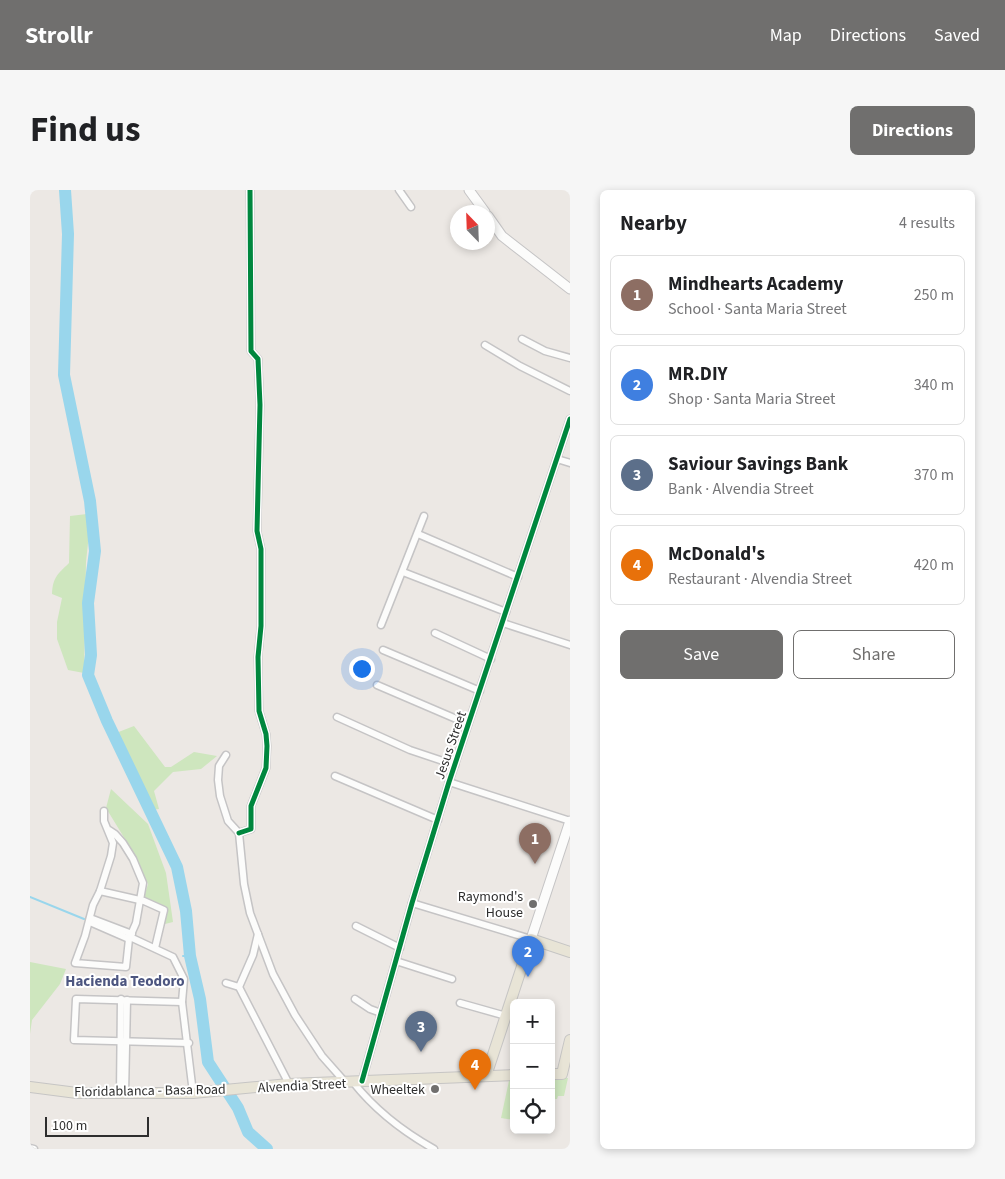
<!DOCTYPE html>
<meta charset="utf-8">
<style>
:root{--surface:#fff;--page:#f6f6f6;--text:#202124;--muted:#757577;--line:#e0e0e0;--accent:#706f6e}
body{margin:0;font-family:"Source Sans 3",sans-serif;background:var(--page);color:var(--text)}
.controls{position:absolute;right:15px;bottom:15px;display:grid;overflow:hidden;border-radius:8px;box-shadow:0 2px 8px #0003}
.controls button{width:45px;height:45px;display:grid;place-items:center;padding:0;border:0;border-bottom:1px solid var(--line);background:var(--surface);color:var(--text);font:25px sans-serif}
.compass{position:absolute;left:420px;top:15px;width:45px;height:45px;border-radius:50%;background:var(--surface);box-shadow:0 2px 8px #0003;rotate:337deg}
.scale{position:absolute;left:15px;bottom:12px;width:104px;box-sizing:border-box;padding-left:5px;border:2px solid #2e2e2e;border-top:0;font-size:14px;line-height:18px;white-space:nowrap;color:#2e2e2e;-webkit-text-stroke:4px #fff;paint-order:stroke}
.you{position:absolute;left:331px;top:478px;width:18px;height:18px;margin:-12px;border:4px solid #fff;border-radius:50%;background:#1a73e8;box-shadow:0 0 0 8px #1a73e833}
.badge{display:grid;place-items:center;width:32px;height:32px;border-radius:50%;background:var(--accent);color:#fff;font-size:16px;font-weight:700}
.pin{position:absolute;translate:-50% -41px;filter:drop-shadow(0 1px 2px #0008)}
.pin::after{content:'';position:absolute;top:26px;width:18px;height:15px;background:inherit;clip-path:polygon(0 0,100% 0,50% 100%)}
.list{margin:0;padding:0;list-style:none}
h2{display:flex;justify-content:space-between;align-items:center;height:65px;margin:0;padding:0 20px;font-size:21px}
h2 small{font-size:16px;font-weight:400;color:var(--muted)}
.list li{display:grid;grid-template-columns:32px 1fr auto;gap:15px;align-items:center;box-sizing:border-box;height:80px;margin:0 10px 10px;padding:0 10px;border:1px solid var(--line);border-radius:8px}
.list b{display:block;font-size:19px;white-space:nowrap}
.list p{margin:0;font-size:16px;white-space:nowrap;color:var(--muted)}
.list em{font-size:16px;font-style:normal;color:var(--muted)}
.actions{display:flex;gap:10px;padding:15px 20px}
.actions a{flex:1;padding:11px 0;border:1px solid var(--accent);border-radius:8px;text-align:center;font-size:18px;color:var(--accent)}
.actions .main{background:var(--accent);color:#fff}
.icon{flex:none;width:28px;height:28px;fill:none;stroke:currentColor;stroke-width:2;stroke-linecap:round;stroke-linejoin:round}
.map{position:relative;flex:none;width:540px;height:959px;overflow:hidden;border-radius:8px}
header{display:flex;align-items:center;gap:30px;box-sizing:border-box;height:70px;padding:0 25px;background:var(--accent);color:#fff}
header strong{font-size:24px}
nav{display:flex;gap:28px;margin-inline-start:auto;font-size:18px}
.intro{display:flex;align-items:center;justify-content:space-between;box-sizing:border-box;height:120px;padding:0 30px}
h1{margin:0;font-size:35px}
.button{padding:12px 22px;border-radius:8px;background:var(--accent);color:#fff;font-size:18px;font-weight:700}
main{display:flex;gap:30px;padding:0 30px}
aside{flex:1;background:var(--surface);border-radius:8px;box-shadow:0 2px 8px #0003}
.map>svg:first-child{display:block}
</style>
<header>
<strong>Strollr</strong>
<nav><a>Map</a><a>Directions</a><a>Saved</a></nav>
</header>
<div class="intro"><h1>Find us</h1><a class="button">Directions</a></div>
<main>
<div class="map">
<svg width="540" height="959" viewBox="0 0 540 959">
<rect width="100%" height="100%" fill="#ece8e4"/>
<!-- green -->
<g fill="#cee6be">
<path d="M57,324L59,344L56,372L54,483L38,480L27,449V432L32,408L22,404C23,387 27,385 39,373L40,326Z"/>
<path d="M104,536L135,577H141L164,562L187,566L171,579L143,582L124,601L129,619L122,620L86,543Z"/>
<path d="M81,599L118,634L136,683L143,732L135,734L130,716L123,713L114,707L118,694L98,654L76,618Z"/>
<path d="M0,772L36,779L30,794L2,830L0,844Z"/>
<path d="M480,886H484V930L471,928Z"/>
<path d="M521,887L538,888L534,906H528L527,909H521Z"/>
</g>
<g fill="none" stroke-linecap="round" stroke-linejoin="round">
<!-- stream -->
<g stroke="#99d6ec" stroke-width="2">
<path d="M0,707L54,729"/>
<path d="M153,766H160"/>
</g>
<!-- river -->
<path stroke="#99d6ec" stroke-width="12" d="M35,0L38,44L34,185L60,311L65,361L58,413L61,465L58,485L77,531L147,677L156,721L160,766L170,809L178,872L208,918L218,942L237,959"/>
<!-- street casing -->
<g stroke="#c5c4c5" stroke-width="9">
<g id="street">
<path d="M369,0L381,17"/>
<path d="M492,149L515,161L540,168"/>
<path d="M455,155L490,176L540,201"/>
<path d="M527,269L540,273"/>
<path d="M388,344L488,387"/>
<path d="M373,382L476,422"/>
<path d="M473,433L540,455"/>
<path d="M351,435L394,326"/>
<path d="M405,443L461,469"/>
<path d="M353,460L450,501"/>
<path d="M347,495L438,534"/>
<path d="M307,527L380,560L425,575"/>
<path d="M196,565L189,576L188,590L190,606L198,631L209,643L214,694L220,723L243,784L265,825L292,866L315,892"/>
<path d="M305,586L408,630"/>
<path d="M419,592L540,631"/>
<path d="M74,621V631L83,653L81,666L70,701L63,715L55,746L45,773L96,777L99,749L106,733L113,693L103,669L93,653L85,644L79,640"/>
<path d="M209,643L221,639V616L236,578L237,556L236,544L229,521L228,467L231,436V359L227,341L230,215L228,169L221,161L220,0"/>
<path d="M70,701L114,711L134,720L125,758"/>
<path d="M382,713L501,749"/>
<path d="M60,728L102,744"/>
<path d="M60,732L99,749"/>
<path d="M326,736L370,758"/>
<path d="M100,747L143,767L154,789L152,812L163,903"/>
<path d="M366,771L422,789"/>
<path d="M196,793L209,797L259,894"/>
<path d="M209,797L223,765L228,744"/>
<path d="M325,809L340,819L351,823"/>
<path d="M152,812L46,809L44,850L159,853"/>
<path d="M430,813L476,826"/>
<path d="M332,891L382,713L419,592L540,229"/>
<path d="M323,892C345,920 372,941 404,959"/>
<path d="M90,904L91,809"/>
<path d="M95,904L97,810"/>
<path d="M0,958L4,959"/>
</g>
</g>
<!-- secondary casing -->
<g stroke="#c5c4c5" stroke-width="11">
<g id="secondary">
<path d="M439,0L455,22"/>
<path d="M458,26L472,46L540,99"/>
<path d="M501,749L540,631"/>
</g>
</g>
<!-- primary casing -->
<g stroke="#c6c5c4" stroke-width="12">
<g id="primary">
<path d="M521,884H532L540,850"/>
<path d="M456,886L501,749L540,762"/>
<path d="M0,897L47,903H163L259,894L484,885"/>
</g>
</g>
<!-- street -->
<use href="#street" stroke="#fcfcfb" stroke-width="6"/>
<!-- secondary -->
<use href="#secondary" stroke="#fcfcfb" stroke-width="9"/>
<!-- primary -->
<use href="#primary" stroke="#e8e4d6" stroke-width="10"/>
<!-- cycleway casing -->
<g stroke="#fff" stroke-width="8">
<g id="cycleway">
<path d="M209,643L221,639V616L236,578L237,556L236,544L229,521L228,467L231,436V359L227,341L230,215L228,169L221,161L220,0"/>
<path d="M332,891L382,713L419,592L540,229"/>
</g>
</g>
<!-- cycleway -->
<use href="#cycleway" stroke="#00873e" stroke-width="5"/>
</g>
<!-- markers -->
<g fill="#706f6e" stroke="#fff" stroke-width="2">
<circle cx="503" cy="714" r="5"/>
<circle cx="405" cy="899" r="5"/>
</g>
<g text-anchor="middle" stroke-width="4" stroke-linejoin="round" paint-order="stroke">
<!-- street labels -->
<g font-size="14" fill="#2e2e2e" stroke="#fff">
<text transform="translate(420 555) rotate(-71)" y="5">Jesus Street</text>
<text transform="translate(272 895) rotate(-3)" y="5">Alvendia Street</text>
<text transform="translate(120 900) rotate(-1)" y="5">Floridablanca - Basa Road</text>
</g>
<!-- poi labels -->
<g font-size="14" fill="#2e2e2e" stroke="#fff" text-anchor="end">
<text x="493" y="711">Raymond's<tspan x="493" dy="16">House</tspan></text>
<text x="395" y="904">Wheeltek</text>
</g>
<!-- neighbourhood labels -->
<g font-size="15" font-weight="bold" fill="#4d5680" stroke="#fff">
<text x="95" y="796">Hacienda Teodoro</text>
</g>
</g>
</svg>
<div class="controls">
<button>+</button>
<button>−</button>
<button><svg class="icon" aria-label="locate" viewBox="0 0 24 24"><circle cx="12" cy="12" r="6"/><path d="M12 2v4M12 18v4M2 12h4M18 12h4"/></svg></button>
</div>
<svg class="compass" viewBox="-18 -18 36 36"><path d="M0-13l5 13h-10z" fill="#e53935"/><path d="M0 13l5-13h-10z" fill="#757577"/></svg>
<div class="scale">100 m</div>
<div class="you"></div>
<div class="pin badge" style="left:505px;top:674px;background:#8d6e63">1</div>
<div class="pin badge" style="left:498px;top:787px;background:#3f7fe0">2</div>
<div class="pin badge" style="left:391px;top:862px;background:#5c6f8a">3</div>
<div class="pin badge" style="left:445px;top:900px;background:#e8710a">4</div>
</div>
<aside>
<h2>Nearby<small>4 results</small></h2>
<ul class="list">
<li><span class="badge" style="background:#8d6e63">1</span><div><b>Mindhearts Academy</b><p>School · Santa Maria Street</p></div><em>250 m</em></li>
<li><span class="badge" style="background:#3f7fe0">2</span><div><b>MR.DIY</b><p>Shop · Santa Maria Street</p></div><em>340 m</em></li>
<li><span class="badge" style="background:#5c6f8a">3</span><div><b>Saviour Savings Bank</b><p>Bank · Alvendia Street</p></div><em>370 m</em></li>
<li><span class="badge" style="background:#e8710a">4</span><div><b>McDonald's</b><p>Restaurant · Alvendia Street</p></div><em>420 m</em></li>
</ul>
<div class="actions"><a class="main">Save</a><a>Share</a></div>
</aside>
</main>
